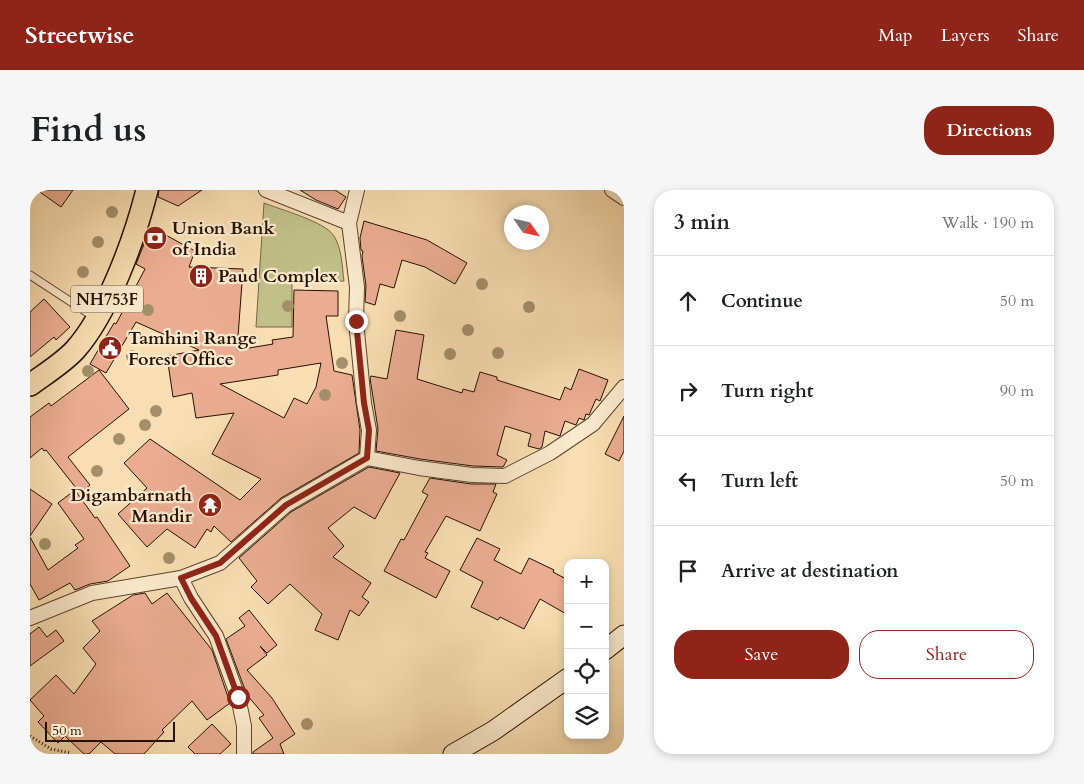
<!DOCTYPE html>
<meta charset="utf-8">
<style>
:root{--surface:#fff;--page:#f6f6f6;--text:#202124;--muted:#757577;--line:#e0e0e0;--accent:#8f2418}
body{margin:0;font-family:Cardo,serif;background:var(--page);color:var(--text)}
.controls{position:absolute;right:15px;bottom:15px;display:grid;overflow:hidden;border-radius:10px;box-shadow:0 2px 8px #0003}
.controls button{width:45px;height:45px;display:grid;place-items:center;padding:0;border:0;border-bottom:1px solid var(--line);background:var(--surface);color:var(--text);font:25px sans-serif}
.compass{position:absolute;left:474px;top:15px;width:45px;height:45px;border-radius:50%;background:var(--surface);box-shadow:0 2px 8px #0003;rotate:124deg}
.scale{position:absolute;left:15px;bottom:12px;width:130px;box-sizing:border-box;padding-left:5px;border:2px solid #271000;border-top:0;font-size:14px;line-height:18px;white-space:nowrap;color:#271000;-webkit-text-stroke:4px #faeacd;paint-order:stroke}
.stop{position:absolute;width:15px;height:15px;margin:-11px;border:4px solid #8f2418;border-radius:50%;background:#fff}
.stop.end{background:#8f2418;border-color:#fff;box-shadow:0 1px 5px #0008}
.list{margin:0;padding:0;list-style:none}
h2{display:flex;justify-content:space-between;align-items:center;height:65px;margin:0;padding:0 20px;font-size:21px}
h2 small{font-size:16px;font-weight:400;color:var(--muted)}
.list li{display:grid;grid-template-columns:32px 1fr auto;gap:15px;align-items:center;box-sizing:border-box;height:90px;padding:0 20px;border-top:1px solid var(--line)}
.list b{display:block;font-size:19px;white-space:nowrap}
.list em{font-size:16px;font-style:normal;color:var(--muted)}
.actions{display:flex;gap:10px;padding:15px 20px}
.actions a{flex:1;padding:11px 0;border:1px solid var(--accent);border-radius:20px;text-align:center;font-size:18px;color:var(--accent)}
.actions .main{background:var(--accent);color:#fff}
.icon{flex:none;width:28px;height:28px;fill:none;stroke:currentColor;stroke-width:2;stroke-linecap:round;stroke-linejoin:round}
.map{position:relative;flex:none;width:594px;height:564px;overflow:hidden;border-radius:20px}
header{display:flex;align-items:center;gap:30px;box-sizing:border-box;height:70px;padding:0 25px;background:var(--accent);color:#fff}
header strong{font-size:24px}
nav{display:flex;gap:28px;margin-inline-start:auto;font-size:18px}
.intro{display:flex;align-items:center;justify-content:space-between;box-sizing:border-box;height:120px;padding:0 30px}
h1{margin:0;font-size:35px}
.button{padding:12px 22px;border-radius:20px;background:var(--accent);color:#fff;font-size:18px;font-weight:700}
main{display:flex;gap:30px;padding:0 30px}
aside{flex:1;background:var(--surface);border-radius:20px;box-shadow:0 2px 8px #0003}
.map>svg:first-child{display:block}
</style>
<header>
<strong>Streetwise</strong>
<nav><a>Map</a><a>Layers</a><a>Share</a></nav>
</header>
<div class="intro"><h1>Find us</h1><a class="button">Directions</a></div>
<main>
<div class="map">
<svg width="594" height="564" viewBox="0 0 594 564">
<rect width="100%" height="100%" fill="#f8deb2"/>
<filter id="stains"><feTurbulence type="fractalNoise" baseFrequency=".004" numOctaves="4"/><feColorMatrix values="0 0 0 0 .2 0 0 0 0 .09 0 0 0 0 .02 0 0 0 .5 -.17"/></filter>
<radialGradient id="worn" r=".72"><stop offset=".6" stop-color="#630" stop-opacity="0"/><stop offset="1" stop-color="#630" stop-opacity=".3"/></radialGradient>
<!-- green -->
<path fill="#c1c089" stroke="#746844" d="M234,13C249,19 296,32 304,46C312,59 312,76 314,91L262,93V137H226Z"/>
<!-- building -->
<g fill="#ebad92" stroke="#271000" fill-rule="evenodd">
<path d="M7,0H43L31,17Z"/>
<path d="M129,0H172L148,16L128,7Z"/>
<path d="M270,0H305L316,7L308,19L286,10Z"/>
<path d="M334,31L397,50L437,73L425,94L395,77L372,70L364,98L350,94L345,115L335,112L336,96L332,66L333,61L331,60L330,48Z"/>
<path d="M121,37L165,61L159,77L213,79L207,160L243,154L242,150L263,147L264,100L308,101V126H296L304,181L322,185L330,240L329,263L251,308L201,352L184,336L181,342L177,339L165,358L137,339L117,357L88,324L117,298L94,273L120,249L210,310L231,289L182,264L204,223L166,228L162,203L143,207L137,166L169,160L106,132L76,183L60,174L84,133L86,134L115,79L106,74ZM291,173L286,197L277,214L264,208L254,228L190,194L248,185V180Z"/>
<path d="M14,109L40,137L26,150L24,147L0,167V122Z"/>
<path d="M366,140L394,145L387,189L432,203L433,199L444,202L450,182L467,187V190L530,210L535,197L541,200L549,179L578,190L570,211L566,209L559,225L556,224L554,230L549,228L546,235L535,231L530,246L515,241L512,257L509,259L498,256L501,244L475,236L467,265L477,270L473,277L443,276L390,269L346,261L348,239L340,188L341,186L357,189Z"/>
<path d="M69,180L99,219L38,267L60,295L50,303L16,260L14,261L12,258L0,268V227L19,213L21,216Z"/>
<path d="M594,226V261L589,271L575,264Z"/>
<path d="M339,277L370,283L345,329L324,317L298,338L314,356L303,367L341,393L332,407L339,412L329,426L320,420L308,450L285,440L292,424L260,394L238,414L221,397L227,391L209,368L261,322Z"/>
<path d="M400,288L441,294H466L463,302L467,304L450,341L416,326L395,362L398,363L395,368L420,381L406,408L354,381L371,349L374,350L398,305L392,302Z"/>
<path d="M0,299L22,314L0,346Z"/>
<path d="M45,300L65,328L67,327L100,376L78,391L60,394L45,400L40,393L9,410L0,394V347L18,380L48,358L45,355L54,349L28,313Z"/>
<path d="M447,348L470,359L464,370L491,384L499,368L524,380L523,382L538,390V425L510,409L494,439L470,427L468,430L441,417L453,392L430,380Z"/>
<path d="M115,403L122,414L137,403L182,460L200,513L177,530L162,511L132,540L134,542L114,564H85L71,552L59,564H54L35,546L28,553L8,532L14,526L0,510L26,485L44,504L66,474L53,458L70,441L62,431L103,405Z"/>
<path d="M219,420L247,455L237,463L230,456L237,465L217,480L242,508L265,544L250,554L254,564H223V562L243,548L229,528L234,525L217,505L196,449L215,436L209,428Z"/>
<path d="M9,437L17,447L26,440L34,451L0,476V444Z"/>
<path d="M182,534L201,554L190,564H165L158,557Z"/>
</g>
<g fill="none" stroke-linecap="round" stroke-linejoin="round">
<!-- lane casing -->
<g stroke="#5b442c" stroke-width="9">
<path id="lane" d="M0,85L64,127"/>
</g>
<!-- street casing -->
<g stroke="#5b442c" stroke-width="16">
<g id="street">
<path d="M236,0L319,33"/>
<path d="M327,0L319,33L327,97L326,131L334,213L339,240L337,268"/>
<path d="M582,0L594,8"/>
<path d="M151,388L161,408L186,446L208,507L214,536V564"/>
<path d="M0,428L62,403L151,388L190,373L256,315L337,268L389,278L442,285L475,286L520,263L563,234L594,197"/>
</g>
</g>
<!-- secondary casing -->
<g stroke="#271000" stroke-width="21">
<g id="secondary">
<path d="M575,460L594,445"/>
<path d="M423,564L463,541L538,488"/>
</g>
</g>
<!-- primary casing -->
<g stroke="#271000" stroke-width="24">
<path id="primary" d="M0,195C15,184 33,173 45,160C78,123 105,48 117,0"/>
</g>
<!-- path -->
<path stroke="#271000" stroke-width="3" stroke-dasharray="1 2.5" stroke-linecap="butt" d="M0,546L21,559L41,563"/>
<!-- lane -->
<use href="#lane" stroke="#faeacd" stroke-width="7"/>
<!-- street -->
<use href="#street" stroke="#faeacd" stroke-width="14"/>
<!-- secondary -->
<use href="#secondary" stroke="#faeacd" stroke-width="19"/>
<!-- primary -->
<use href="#primary" stroke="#f8deb2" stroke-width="21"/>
</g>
<!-- trees -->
<g fill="#a38f6a">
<circle cx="82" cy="22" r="6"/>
<circle cx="68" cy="52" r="6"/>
<circle cx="53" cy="82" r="6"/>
<circle cx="452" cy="94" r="6"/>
<circle cx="258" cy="116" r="6"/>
<circle cx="499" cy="117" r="6"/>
<circle cx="118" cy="120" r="6"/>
<circle cx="370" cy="126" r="6"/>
<circle cx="438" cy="140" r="6"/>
<circle cx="468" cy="163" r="6"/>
<circle cx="420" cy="164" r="6"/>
<circle cx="102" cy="166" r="6"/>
<circle cx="312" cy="173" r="6"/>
<circle cx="58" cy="181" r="6"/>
<circle cx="295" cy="205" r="6"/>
<circle cx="126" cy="221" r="6"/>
<circle cx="115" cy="235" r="6"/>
<circle cx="89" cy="249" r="6"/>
<circle cx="67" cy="281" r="6"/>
<circle cx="15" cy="354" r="6"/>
<circle cx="139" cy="368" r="6"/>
<circle cx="277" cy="534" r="6"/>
</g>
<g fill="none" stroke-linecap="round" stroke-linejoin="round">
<!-- route -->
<path stroke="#8f2418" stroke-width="6" d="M208,507L186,446L161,408L151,388L190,373L256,315L337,268L339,240L334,213L326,131"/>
</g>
<!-- icons -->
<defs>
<g id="bank-disc" transform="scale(1.25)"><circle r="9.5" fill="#8f2418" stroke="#faeacd"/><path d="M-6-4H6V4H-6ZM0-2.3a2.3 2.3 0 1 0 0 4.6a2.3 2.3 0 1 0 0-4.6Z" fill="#fff"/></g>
<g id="building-disc" transform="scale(1.25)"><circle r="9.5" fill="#8f2418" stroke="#faeacd"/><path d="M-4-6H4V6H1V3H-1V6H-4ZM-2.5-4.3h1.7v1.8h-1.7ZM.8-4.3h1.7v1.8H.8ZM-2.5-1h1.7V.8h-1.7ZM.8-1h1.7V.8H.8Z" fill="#fff"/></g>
<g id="civic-disc" transform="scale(1.25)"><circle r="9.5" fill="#8f2418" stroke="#faeacd"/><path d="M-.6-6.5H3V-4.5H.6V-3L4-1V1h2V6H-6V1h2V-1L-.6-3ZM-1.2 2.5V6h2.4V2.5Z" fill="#fff"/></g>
<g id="temple-disc" transform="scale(1.25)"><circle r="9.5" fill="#8f2418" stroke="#faeacd"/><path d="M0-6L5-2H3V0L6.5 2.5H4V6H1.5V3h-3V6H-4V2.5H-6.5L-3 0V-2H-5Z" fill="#fff"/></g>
</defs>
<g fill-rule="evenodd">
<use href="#bank-disc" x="125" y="48"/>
<use href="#building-disc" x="171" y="86"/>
<use href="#civic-disc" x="80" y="158"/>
<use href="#temple-disc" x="180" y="315"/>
</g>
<g text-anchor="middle" stroke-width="4.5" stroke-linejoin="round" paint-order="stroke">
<!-- shield labels -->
<rect fill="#faeacd" stroke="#66513e" stroke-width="1" x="41" y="95.5" width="72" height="27" rx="4"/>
<g font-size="16" font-weight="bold" fill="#271000">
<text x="77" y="115">NH753F</text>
</g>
<!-- poi labels -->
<g font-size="18" font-weight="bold" fill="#271000" stroke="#faeacd" text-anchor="start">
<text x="142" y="44">Union Bank<tspan x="142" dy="21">of India</tspan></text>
<text x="188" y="92">Paud Complex</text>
<text x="98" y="154">Tamhini Range<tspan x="98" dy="21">Forest Office</tspan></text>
<text x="162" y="311" text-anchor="end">Digambarnath<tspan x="162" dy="21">Mandir</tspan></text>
</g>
</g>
<rect width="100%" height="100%" filter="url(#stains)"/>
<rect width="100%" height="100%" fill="url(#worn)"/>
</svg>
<div class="controls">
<button>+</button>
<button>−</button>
<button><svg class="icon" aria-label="locate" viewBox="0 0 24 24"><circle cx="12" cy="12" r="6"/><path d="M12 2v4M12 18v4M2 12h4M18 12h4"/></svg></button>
<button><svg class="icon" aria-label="layers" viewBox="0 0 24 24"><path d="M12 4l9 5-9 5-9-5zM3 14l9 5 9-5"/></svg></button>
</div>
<svg class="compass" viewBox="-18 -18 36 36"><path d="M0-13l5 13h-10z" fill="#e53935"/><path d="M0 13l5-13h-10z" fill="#757577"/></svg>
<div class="scale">50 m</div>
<div class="stop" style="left:208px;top:507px"></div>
<div class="stop end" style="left:326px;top:131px"></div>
</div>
<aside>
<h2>3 min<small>Walk · 190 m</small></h2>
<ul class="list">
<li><svg class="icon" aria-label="ahead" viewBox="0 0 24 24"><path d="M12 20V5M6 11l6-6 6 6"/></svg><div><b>Continue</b></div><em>50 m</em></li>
<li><svg class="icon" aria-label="right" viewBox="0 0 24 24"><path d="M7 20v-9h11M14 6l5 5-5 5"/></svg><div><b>Turn right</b></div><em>90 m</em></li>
<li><svg class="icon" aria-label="left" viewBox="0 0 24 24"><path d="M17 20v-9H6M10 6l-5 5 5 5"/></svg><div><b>Turn left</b></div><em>50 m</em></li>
<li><svg class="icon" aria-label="arrive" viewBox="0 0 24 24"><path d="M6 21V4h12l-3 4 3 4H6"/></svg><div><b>Arrive at destination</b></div></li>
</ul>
<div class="actions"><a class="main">Save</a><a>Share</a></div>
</aside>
</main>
